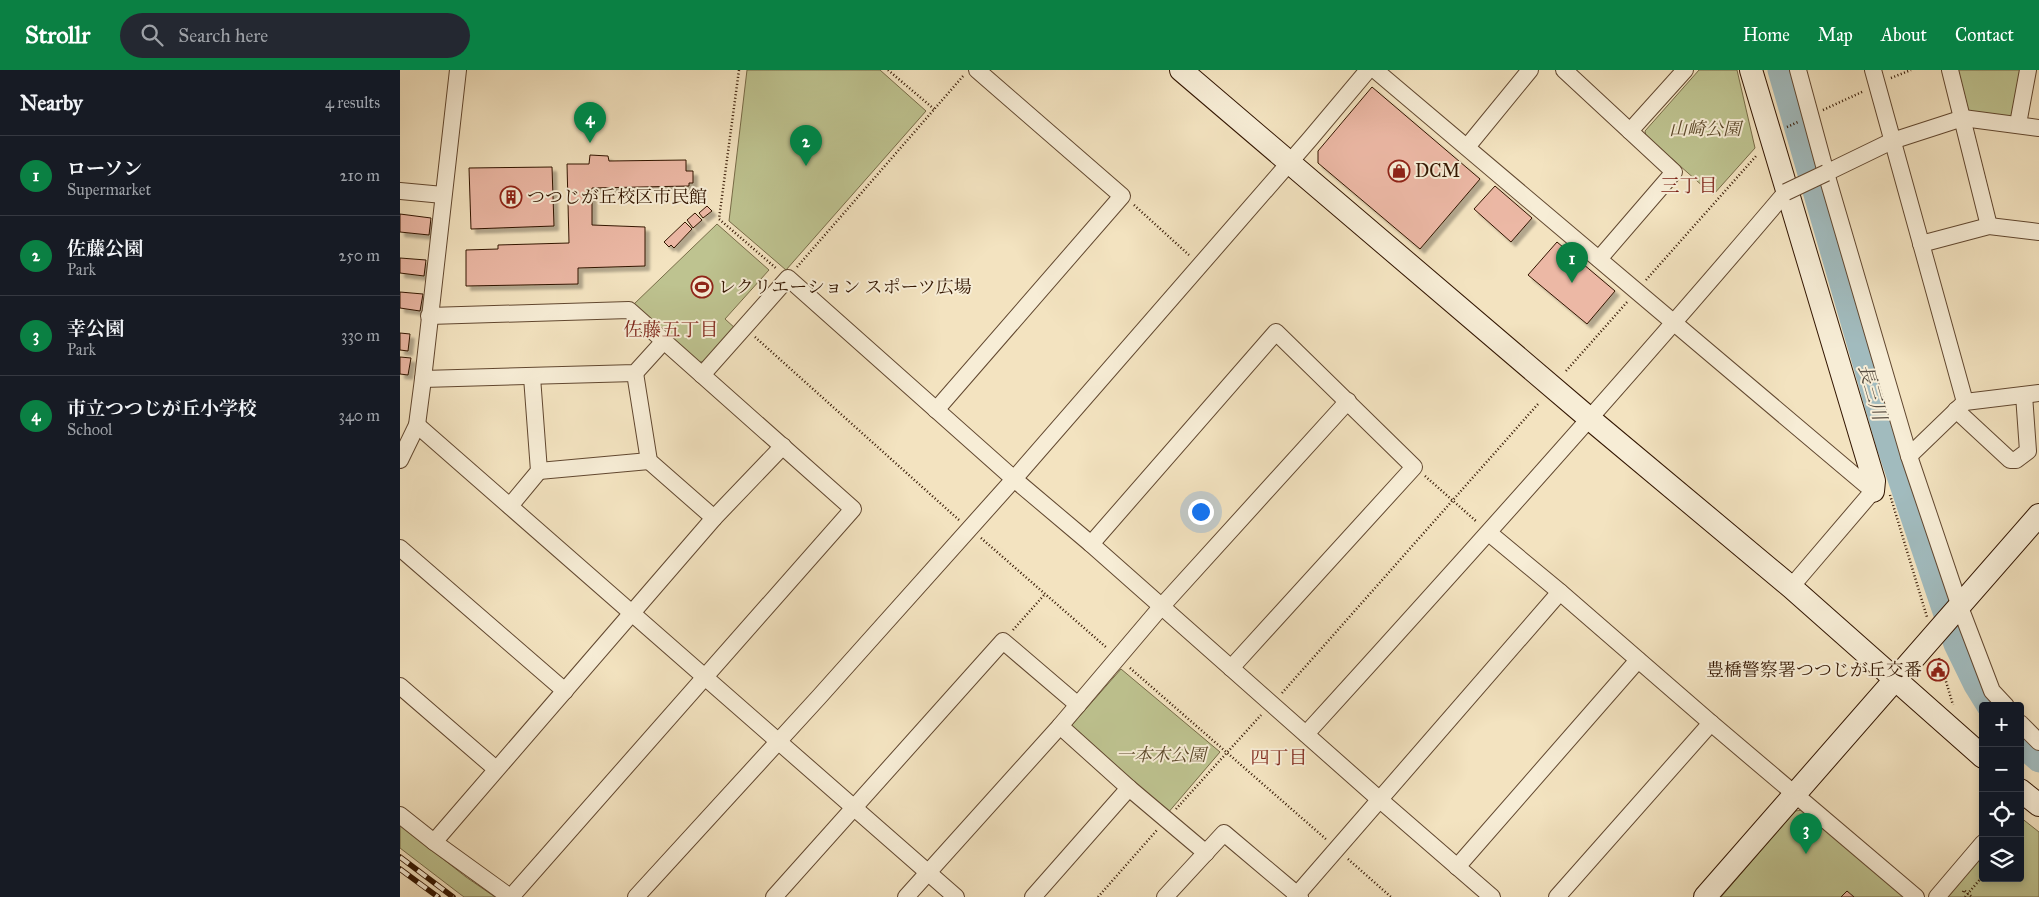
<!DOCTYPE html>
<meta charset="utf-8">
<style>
:root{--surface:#171b24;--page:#242831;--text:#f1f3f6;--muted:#9ea1a6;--line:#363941;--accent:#0b8043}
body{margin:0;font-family:"IM FELL Great Primer","Noto Serif JP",serif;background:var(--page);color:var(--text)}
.controls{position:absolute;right:15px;bottom:15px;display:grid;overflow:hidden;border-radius:5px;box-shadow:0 2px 8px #0003}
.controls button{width:45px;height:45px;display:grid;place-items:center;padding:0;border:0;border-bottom:1px solid var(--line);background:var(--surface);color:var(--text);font:25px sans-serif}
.you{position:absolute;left:800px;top:441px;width:18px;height:18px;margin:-12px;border:4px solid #fff;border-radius:50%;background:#1a73e8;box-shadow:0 0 0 8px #1a73e833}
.badge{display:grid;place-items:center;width:32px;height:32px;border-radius:50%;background:var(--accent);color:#fff;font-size:16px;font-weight:700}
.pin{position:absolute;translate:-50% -41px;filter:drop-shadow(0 1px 2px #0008)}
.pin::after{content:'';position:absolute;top:26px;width:18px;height:15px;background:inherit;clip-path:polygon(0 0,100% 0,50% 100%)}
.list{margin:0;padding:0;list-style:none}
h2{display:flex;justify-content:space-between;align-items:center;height:65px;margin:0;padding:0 20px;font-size:21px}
h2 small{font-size:16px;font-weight:400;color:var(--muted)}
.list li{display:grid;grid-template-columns:32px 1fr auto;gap:15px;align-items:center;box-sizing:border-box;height:80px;padding:0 20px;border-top:1px solid var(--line)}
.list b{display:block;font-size:19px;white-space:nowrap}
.list p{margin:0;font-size:16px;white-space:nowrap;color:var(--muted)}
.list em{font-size:16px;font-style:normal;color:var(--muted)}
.icon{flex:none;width:28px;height:28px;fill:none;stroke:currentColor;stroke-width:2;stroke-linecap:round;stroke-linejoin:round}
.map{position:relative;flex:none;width:1639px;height:827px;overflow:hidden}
header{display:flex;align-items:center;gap:30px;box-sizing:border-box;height:70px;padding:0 25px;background:var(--accent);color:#fff}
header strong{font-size:24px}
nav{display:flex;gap:28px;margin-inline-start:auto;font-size:18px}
.search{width:350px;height:45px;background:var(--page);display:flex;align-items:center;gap:12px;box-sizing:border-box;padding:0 18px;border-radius:28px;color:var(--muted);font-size:19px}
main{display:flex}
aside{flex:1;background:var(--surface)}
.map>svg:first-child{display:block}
</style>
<header>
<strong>Strollr</strong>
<div class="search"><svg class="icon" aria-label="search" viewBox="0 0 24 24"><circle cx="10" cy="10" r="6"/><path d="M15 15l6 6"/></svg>Search here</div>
<nav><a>Home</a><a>Map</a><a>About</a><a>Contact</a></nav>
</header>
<main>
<aside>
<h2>Nearby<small>4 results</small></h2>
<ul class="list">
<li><span class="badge">1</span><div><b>ローソン</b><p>Supermarket</p></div><em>210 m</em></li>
<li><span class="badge">2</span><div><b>佐藤公園</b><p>Park</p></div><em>250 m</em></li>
<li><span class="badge">3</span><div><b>幸公園</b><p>Park</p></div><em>330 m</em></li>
<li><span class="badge">4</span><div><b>市立つつじが丘小学校</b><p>School</p></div><em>340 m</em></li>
</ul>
</aside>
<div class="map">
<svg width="1639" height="827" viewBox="0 0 1639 827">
<defs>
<filter id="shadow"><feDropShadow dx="4.5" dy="4.5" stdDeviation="1" flood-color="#0004"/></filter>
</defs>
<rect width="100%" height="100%" fill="#f3e3c0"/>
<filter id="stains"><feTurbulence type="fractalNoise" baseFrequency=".004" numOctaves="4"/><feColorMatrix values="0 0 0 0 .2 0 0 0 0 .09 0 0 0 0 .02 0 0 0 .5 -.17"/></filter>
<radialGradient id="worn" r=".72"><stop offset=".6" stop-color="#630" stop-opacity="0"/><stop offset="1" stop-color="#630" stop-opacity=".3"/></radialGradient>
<!-- green -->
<g fill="#bec390" stroke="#786c48">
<path d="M347,0H480L526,41L386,200L329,151Z"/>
<path d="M1299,0H1337L1355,78L1313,125L1246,66L1245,61Z"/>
<path d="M1556,0H1622L1614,46L1610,49L1567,41Z"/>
<path d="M317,154L369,200L325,249L336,259L306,292H298L233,235Z"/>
<path d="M721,599L820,682L767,744L671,656Z"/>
<path d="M1404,740L1506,827H1321L1395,741Z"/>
<path d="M1620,747L1639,762V827H1546L1583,783V808H1620Z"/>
<path d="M0,755L66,807L95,827H64L56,821L0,778Z"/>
</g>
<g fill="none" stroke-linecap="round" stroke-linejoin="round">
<!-- river -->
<g stroke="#a1bbbe" stroke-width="25">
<path d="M1380,0L1489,376L1556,574L1576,615L1589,636"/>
<path d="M1620,673L1639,690"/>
</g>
</g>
<!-- building -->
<g fill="#ecb8a5" stroke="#321500" filter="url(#shadow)">
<path d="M972,17L1080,109L1020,179L918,93V81Z"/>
<path d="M190,85L208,86L209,91L286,90V101H293V113H289V116L192,118V155L245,157V196L178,198V214L66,216V180L98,179V175L169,173L167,94H189Z"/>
<path d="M152,97L154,156L71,159L69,98Z"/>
<path d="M1095,116L1132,148L1111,172L1074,139Z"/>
<path d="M307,136L312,141L303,148L299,143Z"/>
<path d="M295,143L302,150L293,158L287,150Z"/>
<path d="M0,144L31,148L29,165L0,162Z"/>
<path d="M285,152L292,159L274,178L271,175L269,177L264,172Z"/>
<path d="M1157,172L1215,221L1187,254L1128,205Z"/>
<path d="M0,188L26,190L24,206L0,203Z"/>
<path d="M0,222L23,224L20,241L0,238Z"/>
<path d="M0,263L10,264L8,281L0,280Z"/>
<path d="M0,287L11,288L8,305L0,304Z"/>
<path d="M1447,821L1454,827H1441Z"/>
</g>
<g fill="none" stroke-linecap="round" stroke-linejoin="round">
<!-- street casing -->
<g stroke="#624830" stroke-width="18">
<g id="street">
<path d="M975,0L1473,421L1391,517"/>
<path d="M1164,0L1274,102L1199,189"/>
<path d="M1398,0L1426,103L1509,386L1560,537L1592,621L1606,636"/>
<path d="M1473,0L1565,332"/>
<path d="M1550,0L1589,156"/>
<path d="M1618,54L1628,0"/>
<path d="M1230,61L1285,0"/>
<path d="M1067,77L1130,0"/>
<path d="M1426,103L1492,71L1563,48L1639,58"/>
<path d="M0,121L43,125"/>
<path d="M1521,174L1589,156L1639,162"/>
<path d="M29,246L229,240L453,439L111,827"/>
<path d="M235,303L249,391L314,448"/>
<path d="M302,305L388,208L614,409L691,474L979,729L1092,827"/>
<path d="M23,309L235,303L264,271"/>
<path d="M536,340L722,126L577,0"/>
<path d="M1556,340L1610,390H1616L1628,381L1624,325"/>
<path d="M17,355L556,827"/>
<path d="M1509,386L1565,332L1639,323"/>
<path d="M0,390L17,355L23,309L58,0"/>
<path d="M139,401L249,391"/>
<path d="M110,436L139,401L132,307"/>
<path d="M1089,463L1160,522L1311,653L1516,827"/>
<path d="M691,474L876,262L1014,397L831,598"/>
<path d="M0,478L165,621"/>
<path d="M0,616L96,699"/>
<path d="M1620,653L1639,672"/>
<path d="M660,656L729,718L806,783"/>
<path d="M906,664C1069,485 1230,306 1386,122"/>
<path d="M0,745L34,772L110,827"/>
<path d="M34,772L314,448L383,376"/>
<path d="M1057,797L1238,590"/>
<path d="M236,827L419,627L614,409L910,69L968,0"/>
<path d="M374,827L603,571L678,635"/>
<path d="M506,827L660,656L761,537L948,331"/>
<path d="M633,827L729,718"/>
<path d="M765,827L824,763L900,827"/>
<path d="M895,827L1160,522"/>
<path d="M1157,827L1311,653"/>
<path d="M1537,827L1583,773"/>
</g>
</g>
<!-- secondary casing -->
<g stroke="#321500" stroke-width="24">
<g id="secondary">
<path d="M781,0L1190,349L1391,517L1583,687"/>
<path d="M1351,0L1474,411L1473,421"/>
<path d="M1620,720L1639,735"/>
<path d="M1305,827L1639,445"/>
</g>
</g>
<!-- path -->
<g stroke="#321500" stroke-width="2.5" stroke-dasharray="1 2.5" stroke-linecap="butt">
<path d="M339,0L319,149L377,199"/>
<path d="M488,0L534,39"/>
<path d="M1491,8L1511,0"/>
<path d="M1423,40L1464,21"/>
<path d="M1387,57L1398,52"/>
<path d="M734,135L789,185"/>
<path d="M397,197L564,5"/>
<path d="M1246,210L1357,85"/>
<path d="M355,267L559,450"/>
<path d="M1166,301L1228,231"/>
<path d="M1025,406L1077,452"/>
<path d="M1490,425L1527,547"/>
<path d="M581,468L707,578"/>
<path d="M613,560L645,524"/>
<path d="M1539,588L1553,635"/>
<path d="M730,598L927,770"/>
<path d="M882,623L1138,334"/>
<path d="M776,739L861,645"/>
<path d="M948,789L991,827"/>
<path d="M1563,822L1564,820L1572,827"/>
<path d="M698,827L757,760"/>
<path d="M1565,827L1582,807"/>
</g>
<!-- street -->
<use href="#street" stroke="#f7edd6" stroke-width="16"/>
<!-- secondary -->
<use href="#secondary" stroke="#f7edd6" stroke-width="22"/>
<!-- rail casing -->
<g stroke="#321500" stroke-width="5.5">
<g id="rail">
<path d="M0,787L53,827"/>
<path d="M0,799L38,827"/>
</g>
</g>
<!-- rail -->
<use href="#rail" stroke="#f7edd6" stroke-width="4" stroke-dasharray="11" stroke-linecap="butt"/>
<!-- street-bridge casing -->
<g stroke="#624830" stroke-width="18" stroke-linecap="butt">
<path id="street-bridge" d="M1386,122L1426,103"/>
</g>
<!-- street-bridge -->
<use href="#street-bridge" stroke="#f7edd6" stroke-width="16"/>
</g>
<!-- icons -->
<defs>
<g id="shop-ring" transform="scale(1.125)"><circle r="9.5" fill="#f7edd6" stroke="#8f2418" stroke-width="1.5"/><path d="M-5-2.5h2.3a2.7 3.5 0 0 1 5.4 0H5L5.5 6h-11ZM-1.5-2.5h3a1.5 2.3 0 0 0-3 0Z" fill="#8f2418"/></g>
<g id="building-ring" transform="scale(1.125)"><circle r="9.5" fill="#f7edd6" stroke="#8f2418" stroke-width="1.5"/><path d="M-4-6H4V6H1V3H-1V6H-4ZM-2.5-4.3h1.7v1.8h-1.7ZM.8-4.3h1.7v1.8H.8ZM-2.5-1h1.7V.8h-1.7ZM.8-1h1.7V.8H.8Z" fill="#8f2418"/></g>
<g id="stadium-ring" transform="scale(1.125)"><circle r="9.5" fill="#f7edd6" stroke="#8f2418" stroke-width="1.5"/><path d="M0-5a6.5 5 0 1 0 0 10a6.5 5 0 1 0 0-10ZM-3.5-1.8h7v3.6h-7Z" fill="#8f2418"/></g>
<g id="civic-ring" transform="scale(1.125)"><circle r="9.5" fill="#f7edd6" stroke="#8f2418" stroke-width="1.5"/><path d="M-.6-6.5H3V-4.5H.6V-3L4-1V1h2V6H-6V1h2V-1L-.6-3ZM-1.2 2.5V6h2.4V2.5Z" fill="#8f2418"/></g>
</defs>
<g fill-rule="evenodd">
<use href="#shop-ring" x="999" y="101"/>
<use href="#building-ring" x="111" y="127"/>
<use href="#stadium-ring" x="302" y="217"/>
<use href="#civic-ring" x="1538" y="600"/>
</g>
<g text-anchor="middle" stroke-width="4" stroke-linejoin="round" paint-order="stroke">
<!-- park labels -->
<g font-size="18" font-style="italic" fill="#5c492b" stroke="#f7edd6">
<text x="1305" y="65">山崎公園</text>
<text x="761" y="691">一本木公園</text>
</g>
<!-- poi labels -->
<g font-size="18" fill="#321500" stroke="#f7edd6" text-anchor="start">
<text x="1015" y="107">DCM</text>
<text x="127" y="133">つつじが丘校区市民館</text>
<text x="318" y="223">レクリエーション スポーツ広場</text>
<text x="1522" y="606" text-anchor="end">豊橋警察署つつじが丘交番</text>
</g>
<!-- neighbourhood labels -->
<g font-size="19" fill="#7a1f14" stroke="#f7edd6">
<text x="1289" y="122">三丁目</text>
<text x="271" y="266">佐藤五丁目</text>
<text x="879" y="694">四丁目</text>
</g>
<!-- water labels -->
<g font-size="19" font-style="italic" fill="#594f42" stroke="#f7edd6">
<text transform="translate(1473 322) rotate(74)" y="7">長三川</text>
</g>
</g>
<rect width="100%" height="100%" filter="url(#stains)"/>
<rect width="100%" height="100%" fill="url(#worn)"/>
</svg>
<div class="controls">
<button>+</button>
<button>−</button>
<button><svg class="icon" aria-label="locate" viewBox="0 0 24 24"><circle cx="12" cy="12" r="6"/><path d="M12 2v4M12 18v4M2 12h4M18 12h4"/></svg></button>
<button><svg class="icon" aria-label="layers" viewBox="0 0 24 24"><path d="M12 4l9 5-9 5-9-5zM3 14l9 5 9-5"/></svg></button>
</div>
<div class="you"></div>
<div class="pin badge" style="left:1172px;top:213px">1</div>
<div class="pin badge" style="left:406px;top:96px">2</div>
<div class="pin badge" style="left:1406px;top:784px">3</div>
<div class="pin badge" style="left:190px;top:73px">4</div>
</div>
</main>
